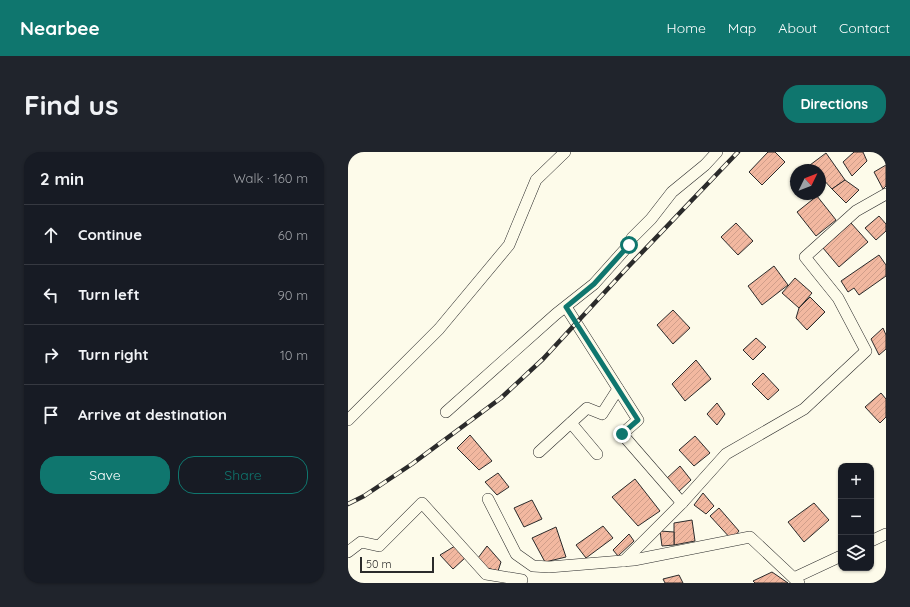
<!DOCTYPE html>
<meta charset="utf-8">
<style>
:root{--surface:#171b24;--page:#20242c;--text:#f1f3f6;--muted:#9ea1a6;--line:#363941;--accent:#0f766e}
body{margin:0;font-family:Quicksand,sans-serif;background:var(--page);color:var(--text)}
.controls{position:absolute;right:12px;bottom:12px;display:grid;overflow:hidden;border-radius:8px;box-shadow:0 1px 3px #0004}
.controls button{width:36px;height:36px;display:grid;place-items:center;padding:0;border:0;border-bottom:1px solid var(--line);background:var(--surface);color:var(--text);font:20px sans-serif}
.compass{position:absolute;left:442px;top:12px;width:36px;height:36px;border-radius:50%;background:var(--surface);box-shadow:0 1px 3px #0004;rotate:47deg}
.scale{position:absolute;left:12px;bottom:10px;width:74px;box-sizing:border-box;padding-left:4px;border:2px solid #2b2b2b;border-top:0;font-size:11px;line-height:14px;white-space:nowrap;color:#2b2b2b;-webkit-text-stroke:3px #fdfbea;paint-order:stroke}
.stop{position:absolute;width:12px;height:12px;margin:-9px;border:3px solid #0f766e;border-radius:50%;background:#fff}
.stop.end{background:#0f766e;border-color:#fff;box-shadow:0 1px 4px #0008}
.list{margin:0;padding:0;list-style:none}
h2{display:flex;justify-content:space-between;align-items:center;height:52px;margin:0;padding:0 16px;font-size:17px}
h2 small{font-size:13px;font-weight:400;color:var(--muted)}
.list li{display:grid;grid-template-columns:26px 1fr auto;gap:12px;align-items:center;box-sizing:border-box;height:60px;padding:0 16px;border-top:1px solid var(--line)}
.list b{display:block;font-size:15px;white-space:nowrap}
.list em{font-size:13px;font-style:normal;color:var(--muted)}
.actions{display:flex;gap:8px;padding:12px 16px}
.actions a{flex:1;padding:9px 0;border:1px solid var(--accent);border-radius:16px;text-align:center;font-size:14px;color:var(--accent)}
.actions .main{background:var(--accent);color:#fff}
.icon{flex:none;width:22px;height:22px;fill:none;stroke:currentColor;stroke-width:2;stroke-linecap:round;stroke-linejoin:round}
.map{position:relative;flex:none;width:538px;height:431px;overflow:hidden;border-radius:16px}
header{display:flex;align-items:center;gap:24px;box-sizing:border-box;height:56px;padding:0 20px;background:var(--accent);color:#fff}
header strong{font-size:19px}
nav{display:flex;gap:22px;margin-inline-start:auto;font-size:14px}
.intro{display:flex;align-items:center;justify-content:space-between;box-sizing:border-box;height:96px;padding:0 24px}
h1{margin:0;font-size:28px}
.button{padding:10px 18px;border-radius:16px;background:var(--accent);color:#fff;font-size:14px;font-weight:700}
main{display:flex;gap:24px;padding:0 24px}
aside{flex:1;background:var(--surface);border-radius:16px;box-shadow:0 1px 3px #0004}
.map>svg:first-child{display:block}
</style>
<header>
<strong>Nearbee</strong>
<nav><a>Home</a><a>Map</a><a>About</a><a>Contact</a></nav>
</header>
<div class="intro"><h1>Find us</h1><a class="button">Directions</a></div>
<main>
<aside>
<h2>2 min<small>Walk · 160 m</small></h2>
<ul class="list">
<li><svg class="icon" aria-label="ahead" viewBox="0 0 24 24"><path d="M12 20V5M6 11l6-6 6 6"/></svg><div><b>Continue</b></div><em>60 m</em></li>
<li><svg class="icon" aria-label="left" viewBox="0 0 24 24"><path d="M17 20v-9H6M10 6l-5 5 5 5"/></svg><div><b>Turn left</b></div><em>90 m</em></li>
<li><svg class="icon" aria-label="right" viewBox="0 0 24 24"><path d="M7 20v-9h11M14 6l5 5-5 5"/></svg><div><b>Turn right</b></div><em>10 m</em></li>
<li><svg class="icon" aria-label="arrive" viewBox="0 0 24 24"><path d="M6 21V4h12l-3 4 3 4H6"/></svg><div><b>Arrive at destination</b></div></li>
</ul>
<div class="actions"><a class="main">Save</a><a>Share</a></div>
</aside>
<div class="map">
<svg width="538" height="431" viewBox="0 0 538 431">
<defs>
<pattern id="building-hatch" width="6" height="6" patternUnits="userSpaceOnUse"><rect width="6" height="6" fill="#f2b8a0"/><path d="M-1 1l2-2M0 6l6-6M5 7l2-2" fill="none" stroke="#d09e8a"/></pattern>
</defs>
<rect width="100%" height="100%" fill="#fdfbea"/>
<!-- building -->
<g fill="url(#building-hatch)" stroke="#2b2b2b">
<path d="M420,0H427L437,10L414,33L401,20Z"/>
<path d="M506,0H515L519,9L504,24L495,10Z"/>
<path d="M478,1L497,28L484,37L472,24V18H466L462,13Z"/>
<path d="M538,13V34L535,37L526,20Z"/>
<path d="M497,28L511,38L498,51L484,37Z"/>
<path d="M469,44L488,68L468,84L449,60Z"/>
<path d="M531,64L538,72V79L528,88L517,76Z"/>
<path d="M388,71L405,89L390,103L373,85Z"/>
<path d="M503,71L520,90L491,115L475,96Z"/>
<path d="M531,103L538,113V124L511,143L506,136L500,140L493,129Z"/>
<path d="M426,114L440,133L414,153L400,134Z"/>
<path d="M447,126L464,141L451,156L434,141Z"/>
<path d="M462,145L477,160L459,178L448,166L451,156Z"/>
<path d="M325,158L342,176L325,192L309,173Z"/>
<path d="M535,176L538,183V197L531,203L523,187Z"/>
<path d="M408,186L418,195L405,208L395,198Z"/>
<path d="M348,208L363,227L337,249L324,232Z"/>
<path d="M415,221L431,238L420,248L404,232Z"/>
<path d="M533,241L538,247V265L532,271L517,255Z"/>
<path d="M369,251L377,262L369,273L359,262Z"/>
<path d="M122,283L144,309L131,318L109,296Z"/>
<path d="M347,284L362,301L346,314L331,298Z"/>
<path d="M332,314L343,328L329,341L317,328Z"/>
<path d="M150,321L161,335L149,343L137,330Z"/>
<path d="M287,327L312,359L290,374L264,345Z"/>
<path d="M355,341L366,354L358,362L346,353Z"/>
<path d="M184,348L194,367L176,375L166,356Z"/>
<path d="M466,351L481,368L456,390L440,370Z"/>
<path d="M371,356L391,379L384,388L362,364Z"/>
<path d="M344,368L347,389L326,393V371Z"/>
<path d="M255,374L265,386L238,406L228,393Z"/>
<path d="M208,375L218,405L197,410L184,386Z"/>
<path d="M312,379L326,380V393L314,394Z"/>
<path d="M281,382L286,389L270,404L265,398Z"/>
<path d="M107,394L117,406L105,417L92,403Z"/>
<path d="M139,394L153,410L150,419L139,416L130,406Z"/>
<path d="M424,420L440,431H407L405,429Z"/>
<path d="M331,423L335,431H317L315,427Z"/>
</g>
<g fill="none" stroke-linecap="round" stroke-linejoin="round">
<!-- minor casing -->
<g stroke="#2b2b2b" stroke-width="12">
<g id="minor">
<path d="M218,155L290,268L274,282L334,351"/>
<path d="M98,260L208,162L246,132L281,93L284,86L303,67L324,40L357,13L369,0"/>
<path d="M0,268L91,177L161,93L188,28L217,0"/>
<path d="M223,271L249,302"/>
<path d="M191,300L239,256L254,262L270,237"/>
<path d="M140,347L168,402L185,414L201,415L286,408L402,385L451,431"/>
<path d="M523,389L538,382"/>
<path d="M0,400L13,390L31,394L74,351L138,422L174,428"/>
<path d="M276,409L334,351L378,302L456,257L518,199L490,146L457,105L508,59L538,42"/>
<path d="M446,426L493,404"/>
</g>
</g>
<!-- minor -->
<use href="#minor" stroke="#fdfbea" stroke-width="11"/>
<!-- rail casing -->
<g stroke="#2b2b2b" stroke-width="4.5">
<path id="rail" d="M0,352L16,344L64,312L153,246L195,207L280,115L390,0"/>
</g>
<!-- rail -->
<use href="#rail" stroke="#fdfbea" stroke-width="3" stroke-dasharray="9" stroke-linecap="butt"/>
</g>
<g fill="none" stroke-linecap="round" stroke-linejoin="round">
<!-- route -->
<path stroke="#0f766e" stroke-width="5" d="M274,282L290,268L218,155L246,132L281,93"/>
</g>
</svg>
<div class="controls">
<button>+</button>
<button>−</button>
<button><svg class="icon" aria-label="layers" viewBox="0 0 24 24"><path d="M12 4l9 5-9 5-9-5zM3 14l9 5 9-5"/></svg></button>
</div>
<svg class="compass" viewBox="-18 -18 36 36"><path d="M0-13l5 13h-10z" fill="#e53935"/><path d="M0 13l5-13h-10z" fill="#9ea1a6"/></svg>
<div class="scale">50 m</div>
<div class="stop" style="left:281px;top:93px"></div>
<div class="stop end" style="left:274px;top:282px"></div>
</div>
</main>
